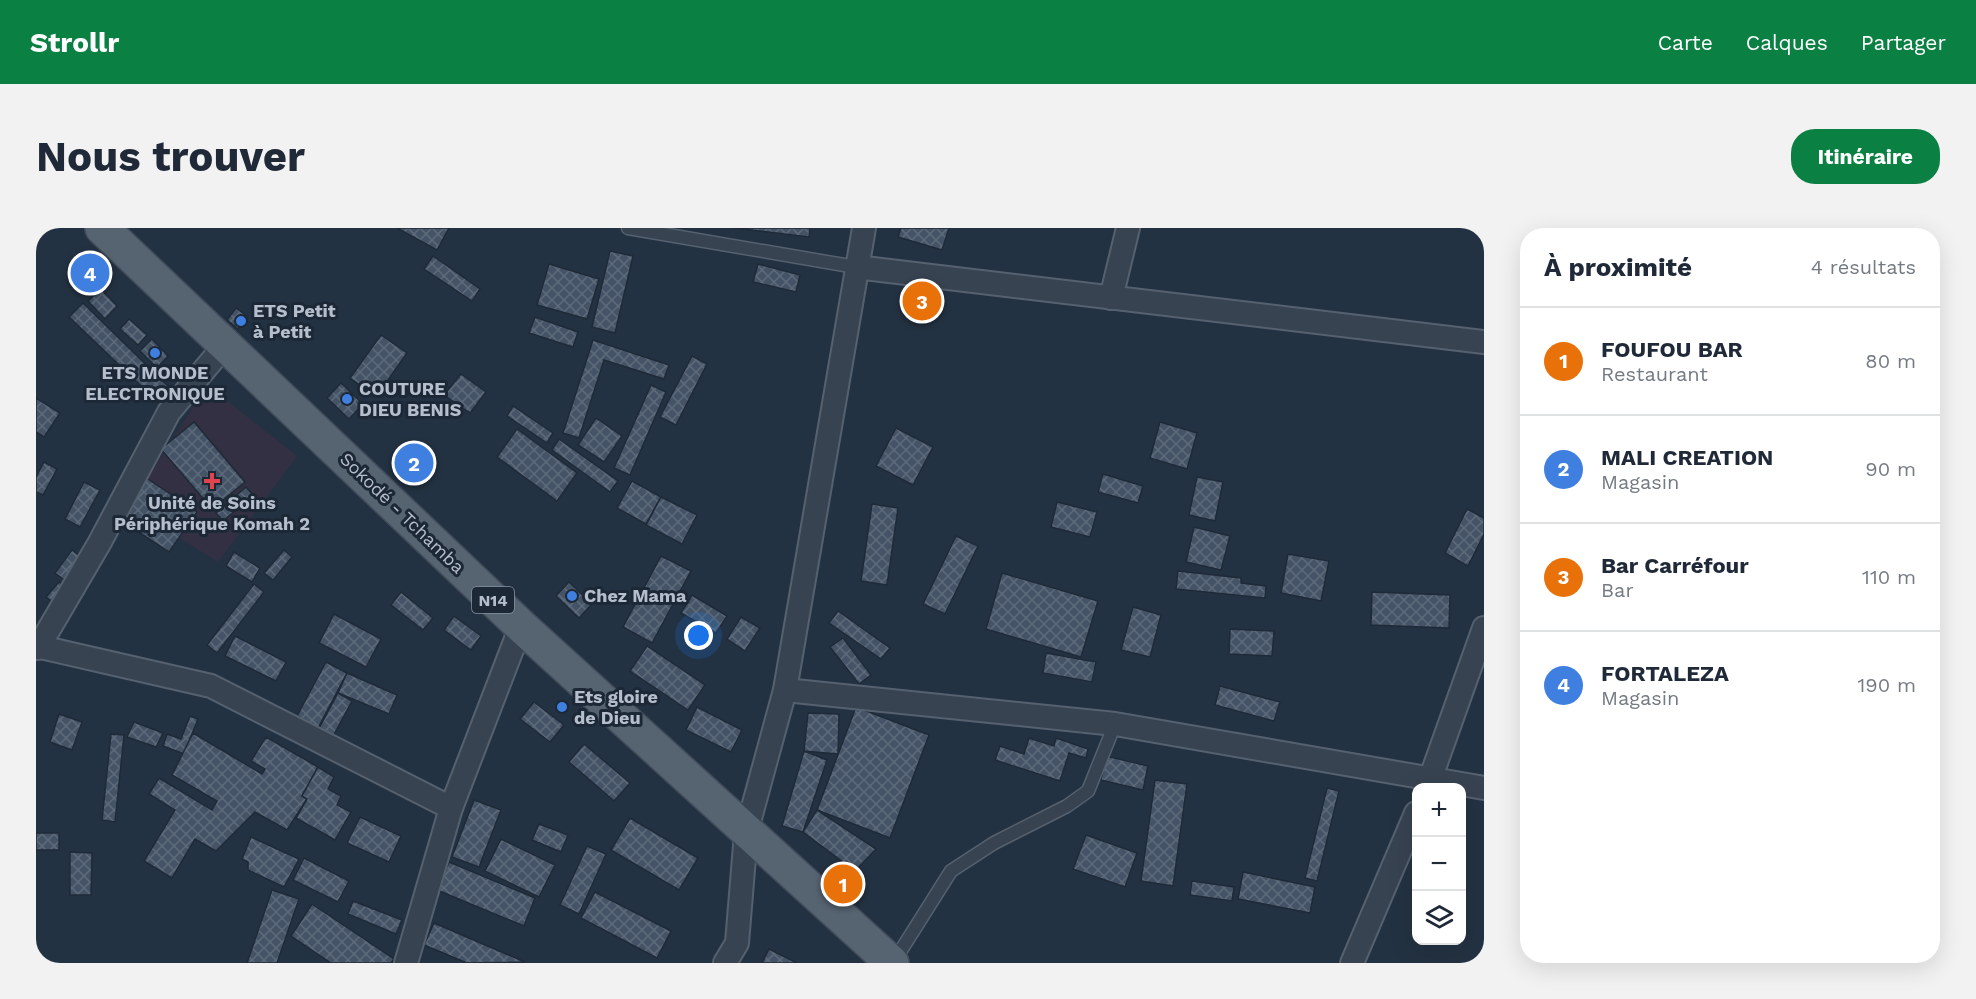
<!DOCTYPE html>
<html lang="fr">
<meta charset="utf-8">
<style>
:root{--surface:#fff;--page:#f2f2f3;--text:#1f2937;--muted:#747a83;--line:#e0e1e3;--accent:#0b8043}
body{margin:0;font-family:"Work Sans",sans-serif;background:var(--page);color:var(--text)}
.controls{position:absolute;right:18px;bottom:18px;display:grid;overflow:hidden;border-radius:12px;box-shadow:0 6px 24px #0002}
.controls button{width:54px;height:54px;display:grid;place-items:center;padding:0;border:0;border-bottom:2px solid var(--line);background:var(--surface);color:var(--text);font:30px sans-serif}
.you{position:absolute;left:663px;top:408px;width:21px;height:21px;margin:-15px;border:4px solid #fff;border-radius:50%;background:#1a73e8;box-shadow:0 0 0 9px #1a73e833}
.badge{display:grid;place-items:center;width:39px;height:39px;border-radius:50%;background:var(--accent);color:#fff;font-size:20px;font-weight:700}
.pin{position:absolute;translate:-50% -50%;border:3px solid #fff;box-shadow:0 2px 6px #0006}
.list{margin:0;padding:0;list-style:none}
h2{display:flex;justify-content:space-between;align-items:center;height:78px;margin:0;padding:0 24px;font-size:26px}
h2 small{font-size:20px;font-weight:400;color:var(--muted)}
.list li{display:grid;grid-template-columns:39px 1fr auto;gap:18px;align-items:center;box-sizing:border-box;height:108px;padding:0 24px;border-top:2px solid var(--line)}
.list b{display:block;font-size:22px;white-space:nowrap}
.list p{margin:0;font-size:20px;white-space:nowrap;color:var(--muted)}
.list em{font-size:20px;font-style:normal;color:var(--muted)}
.icon{flex:none;width:33px;height:33px;fill:none;stroke:currentColor;stroke-width:2;stroke-linecap:round;stroke-linejoin:round}
.map{position:relative;flex:none;width:1448px;height:735px;overflow:hidden;border-radius:24px}
header{display:flex;align-items:center;gap:36px;box-sizing:border-box;height:84px;padding:0 30px;background:var(--accent);color:#fff}
header strong{font-size:28px}
nav{display:flex;gap:33px;margin-inline-start:auto;font-size:21px}
.intro{display:flex;align-items:center;justify-content:space-between;box-sizing:border-box;height:144px;padding:0 36px}
h1{margin:0;font-size:42px}
.button{padding:15px 27px;border-radius:24px;background:var(--accent);color:#fff;font-size:21px;font-weight:700}
main{display:flex;gap:36px;padding:0 36px}
aside{flex:1;background:var(--surface);border-radius:24px;box-shadow:0 6px 24px #0002}
.map>svg:first-child{display:block}
</style>
<header>
<strong>Strollr</strong>
<nav><a>Carte</a><a>Calques</a><a>Partager</a></nav>
</header>
<div class="intro"><h1>Nous trouver</h1><a class="button">Itinéraire</a></div>
<main>
<div class="map">
<svg width="1448" height="735" viewBox="0 0 1448 735">
<defs>
<pattern id="building-cross-hatch" width="8" height="8" patternUnits="userSpaceOnUse" patternTransform="scale(1.5)"><rect width="8" height="8" fill="#445466"/><path d="M0 0l8 8M0 8l8-8" fill="none" stroke="#5d6b7b"/></pattern>
</defs>
<rect width="100%" height="100%" fill="#233242"/>
<!-- medical -->
<path fill="#323042" d="M171,157L261,228L182,334L93,279Z"/>
<!-- building -->
<g fill="url(#building-cross-hatch)" stroke="#1f2a38" stroke-width="1.5">
<path d="M361,0H413L401,22Z"/>
<path d="M698,0H774L773,9Z"/>
<path d="M865,0H913L906,22L862,9Z"/>
<path d="M574,23L597,28L579,105L556,99Z"/>
<path d="M397,28L444,61L436,73L388,41Z"/>
<path d="M513,36L563,51L551,91L501,77Z"/>
<path d="M722,36L764,47L760,64L717,54Z"/>
<path d="M57,37L69,55L57,64L44,46Z"/>
<path d="M65,61L81,78L69,91L52,73Z"/>
<path d="M47,75L136,162L123,175L33,89Z"/>
<path d="M200,80L212,89L202,101L191,92Z"/>
<path d="M499,89L542,104L537,119L493,105Z"/>
<path d="M93,91L111,107L102,117L84,101Z"/>
<path d="M345,107L371,125L340,169L314,150Z"/>
<path d="M116,111L132,128L121,140L104,123Z"/>
<path d="M557,112L633,137L628,151L568,132L543,210L527,205Z"/>
<path d="M656,128L671,136L640,197L624,189Z"/>
<path d="M425,146L450,164L434,185L408,167Z"/>
<path d="M305,155L327,176L313,191L291,170Z"/>
<path d="M615,157L630,164L594,247L578,240Z"/>
<path d="M0,170L24,185L8,209L0,204Z"/>
<path d="M477,178L517,205L511,215L471,188Z"/>
<path d="M560,190L586,208L568,234L542,217Z"/>
<path d="M158,194L209,254L176,281L125,221Z"/>
<path d="M1124,194L1161,205L1151,241L1114,230Z"/>
<path d="M860,200L897,219L877,257L840,238Z"/>
<path d="M481,201L541,245L521,273L461,229Z"/>
<path d="M523,211L582,253L574,264L516,222Z"/>
<path d="M369,215L394,238L381,252L356,228Z"/>
<path d="M8,234L21,241L7,267L0,264V249Z"/>
<path d="M1067,246L1107,258L1102,275L1062,264Z"/>
<path d="M109,249L161,284L133,324L87,294Z"/>
<path d="M1161,249L1187,254L1179,293L1153,287Z"/>
<path d="M596,253L625,269L610,296L581,280Z"/>
<path d="M48,254L64,262L44,299L29,291Z"/>
<path d="M210,259L217,267L187,293L180,285Z"/>
<path d="M625,269L661,287L646,316L610,297Z"/>
<path d="M1021,274L1061,284L1054,309L1015,299Z"/>
<path d="M836,276L862,280L851,357L825,353Z"/>
<path d="M1431,281L1448,290V306L1432,338L1409,325Z"/>
<path d="M1158,299L1194,308L1185,342L1150,334Z"/>
<path d="M920,308L942,318L909,386L887,376Z"/>
<path d="M36,322L51,333L34,356L19,345Z"/>
<path d="M248,322L256,329L237,352L228,345Z"/>
<path d="M198,324L224,340L216,354L190,338Z"/>
<path d="M1252,326L1293,333L1285,373L1245,365Z"/>
<path d="M625,328L655,343L616,415L587,399Z"/>
<path d="M1142,343L1205,350V355L1230,358L1229,370L1140,361Z"/>
<path d="M966,345L1062,373L1045,429L950,401Z"/>
<path d="M23,354L32,361L20,376L10,369Z"/>
<path d="M533,354L556,376L543,390L520,368Z"/>
<path d="M218,356L228,364L181,425L171,417Z"/>
<path d="M365,364L397,390L387,402L355,377Z"/>
<path d="M1336,364L1414,367L1413,400L1335,397Z"/>
<path d="M656,367L691,388L680,405L645,385Z"/>
<path d="M1097,379L1125,387L1114,429L1085,422Z"/>
<path d="M802,383L854,420L845,431L793,395Z"/>
<path d="M298,386L345,411L330,439L283,415Z"/>
<path d="M418,388L445,408L435,422L408,402Z"/>
<path d="M705,389L724,400L709,423L691,411Z"/>
<path d="M1194,401L1238,403L1236,428L1193,426Z"/>
<path d="M199,408L250,434L240,453L189,428Z"/>
<path d="M807,410L835,447L823,456L794,419Z"/>
<path d="M611,418L669,457L652,482L594,443Z"/>
<path d="M1010,425L1060,434L1056,454L1007,445Z"/>
<path d="M290,434L311,445L282,500L261,488Z"/>
<path d="M311,445L361,467L353,486L302,465Z"/>
<path d="M1184,458L1244,474L1238,493L1179,477Z"/>
<path d="M302,465L316,473L295,512L281,504Z"/>
<path d="M498,474L528,497L514,514L484,491Z"/>
<path d="M661,479L706,502L695,524L650,502Z"/>
<path d="M820,479L893,507L854,610L781,582Z"/>
<path d="M772,485L803,486L802,526L768,523Z"/>
<path d="M23,486L46,494L36,522L14,514Z"/>
<path d="M154,488L162,491L148,526L127,518L131,506L145,511Z"/>
<path d="M98,494L127,505L120,519L91,509Z"/>
<path d="M157,505L226,546L229,541L215,533L230,509L282,539L266,568L271,571L251,602L219,584L180,623L159,611L136,650L108,633L139,582L113,566L123,550L176,582L181,573L136,547Z"/>
<path d="M75,506L88,507L79,594L66,592Z"/>
<path d="M993,510L1018,518L1020,510L1052,521L1050,530L1033,525L1024,553L959,532L964,518L988,526Z"/>
<path d="M548,516L594,555L578,573L533,534Z"/>
<path d="M768,523L791,532L767,604L746,598Z"/>
<path d="M1070,528L1112,538L1107,562L1065,552Z"/>
<path d="M282,539L298,549L292,561L305,568L301,577L315,584L299,612L260,590L271,571L266,568Z"/>
<path d="M1119,552L1151,556L1137,658L1105,653Z"/>
<path d="M1291,560L1303,563L1281,653L1269,650Z"/>
<path d="M438,572L465,582L443,639L416,629Z"/>
<path d="M781,582L840,621L819,643L767,604Z"/>
<path d="M324,589L365,608L353,634L311,615Z"/>
<path d="M594,590L662,630L643,662L575,622Z"/>
<path d="M503,596L532,607L525,624L496,612Z"/>
<rect x="0" y="605" width="23" height="17"/>
<path d="M1050,607L1101,625L1089,659L1037,641Z"/>
<path d="M215,609L263,631L248,659L212,642V634L206,631Z"/>
<path d="M465,611L519,637L503,669L449,643Z"/>
<path d="M551,618L570,626L543,686L524,677Z"/>
<path d="M34,624L56,625L55,667H34Z"/>
<path d="M268,630L313,653L302,674L257,652Z"/>
<path d="M413,634L499,670L488,698L401,662Z"/>
<path d="M1207,644L1279,659L1274,685L1202,671Z"/>
<path d="M1156,653L1198,659L1196,673L1154,667Z"/>
<path d="M236,662L263,671L241,735H211Z"/>
<path d="M559,664L635,703L621,730L545,690Z"/>
<path d="M317,673L366,692L360,706L312,686Z"/>
<path d="M276,676L358,731L355,735H295L255,708Z"/>
<path d="M398,695L489,734L431,735L388,717Z"/>
<path d="M733,721L761,735H726Z"/>
</g>
<g fill="none" stroke-linecap="round" stroke-linejoin="round">
<!-- lane casing -->
<g stroke="#56616f" stroke-width="15">
<g id="lane">
<path d="M592,0L820,39"/>
<path d="M857,735L915,643L958,615L1031,578L1052,563L1079,496"/>
</g>
</g>
<!-- street casing -->
<g stroke="#56616f" stroke-width="26">
<g id="street">
<path d="M820,39L1448,114"/>
<path d="M1075,70L1092,0"/>
<path d="M0,418L175,458L415,580"/>
<path d="M2,420L64,314L133,184L189,117"/>
<path d="M749,462L1079,496L1448,560"/>
<path d="M1391,560L1448,400"/>
<path d="M370,735L415,580L485,398"/>
<path d="M689,735L701,715L710,605L749,462L828,0"/>
<path d="M1316,735L1380,585"/>
</g>
</g>
<!-- primary casing -->
<g stroke="#424c5a" stroke-width="36">
<path id="primary" d="M66,0L485,398L856,735"/>
</g>
<!-- lane -->
<use href="#lane" stroke="#384351" stroke-width="12"/>
<!-- street -->
<use href="#street" stroke="#384351" stroke-width="22"/>
<!-- primary -->
<use href="#primary" stroke="#566371" stroke-width="33"/>
</g>
<!-- markers -->
<g fill="#3f7fe0" stroke="#1d2836" stroke-width="2">
<circle cx="205" cy="93" r="6"/>
<circle cx="119" cy="125" r="6"/>
<circle cx="311" cy="171" r="6"/>
<circle cx="536" cy="368" r="6"/>
<circle cx="526" cy="479" r="6"/>
</g>
<path fill="#e0444e" stroke="#1d2836" stroke-width="2" d="M173 244h6v6h6v6h-6v6h-6v-6h-6v-6h6z"/>
<g text-anchor="middle" stroke-width="6" stroke-linejoin="round" paint-order="stroke">
<!-- shield labels -->
<rect fill="#1d2836" stroke="#87919f" stroke-width="1.5" x="436" y="359" width="42" height="26" rx="4.5"/>
<g font-size="16" font-weight="bold" fill="#b5becc">
<text x="457" y="378">N14</text>
</g>
<!-- poi labels -->
<g font-size="18" font-weight="bold" fill="#b5becc" stroke="#1d2836" text-anchor="start">
<text x="217" y="89">ETS Petit<tspan x="217" dy="21">à Petit</tspan></text>
<text x="119" y="151" text-anchor="middle">ETS MONDE<tspan x="119" dy="21">ELECTRONIQUE</tspan></text>
<text x="323" y="167">COUTURE<tspan x="323" dy="21">DIEU BENIS</tspan></text>
<text x="176" y="281" text-anchor="middle">Unité de Soins<tspan x="176" dy="21">Périphérique Komah 2</tspan></text>
<text x="548" y="374">Chez Mama</text>
<text x="538" y="475">Ets gloire<tspan x="538" dy="21">de Dieu</tspan></text>
</g>
<!-- street labels -->
<g font-size="18" fill="#b5becc" stroke="#1d2836">
<text transform="translate(366 285) rotate(44)" y="6">Sokodé - Tchamba</text>
</g>
</g>
</svg>
<div class="controls">
<button>+</button>
<button>−</button>
<button><svg class="icon" aria-label="layers" viewBox="0 0 24 24"><path d="M12 4l9 5-9 5-9-5zM3 14l9 5 9-5"/></svg></button>
</div>
<div class="you"></div>
<div class="pin badge" style="left:807px;top:656px;background:#e8710a">1</div>
<div class="pin badge" style="left:378px;top:235px;background:#3f7fe0">2</div>
<div class="pin badge" style="left:886px;top:73px;background:#e8710a">3</div>
<div class="pin badge" style="left:54px;top:45px;background:#3f7fe0">4</div>
</div>
<aside>
<h2>À proximité<small>4 résultats</small></h2>
<ul class="list">
<li><span class="badge" style="background:#e8710a">1</span><div><b>FOUFOU BAR</b><p>Restaurant</p></div><em>80 m</em></li>
<li><span class="badge" style="background:#3f7fe0">2</span><div><b>MALI CREATION</b><p>Magasin</p></div><em>90 m</em></li>
<li><span class="badge" style="background:#e8710a">3</span><div><b>Bar Carréfour</b><p>Bar</p></div><em>110 m</em></li>
<li><span class="badge" style="background:#3f7fe0">4</span><div><b>FORTALEZA</b><p>Magasin</p></div><em>190 m</em></li>
</ul>
</aside>
</main>
